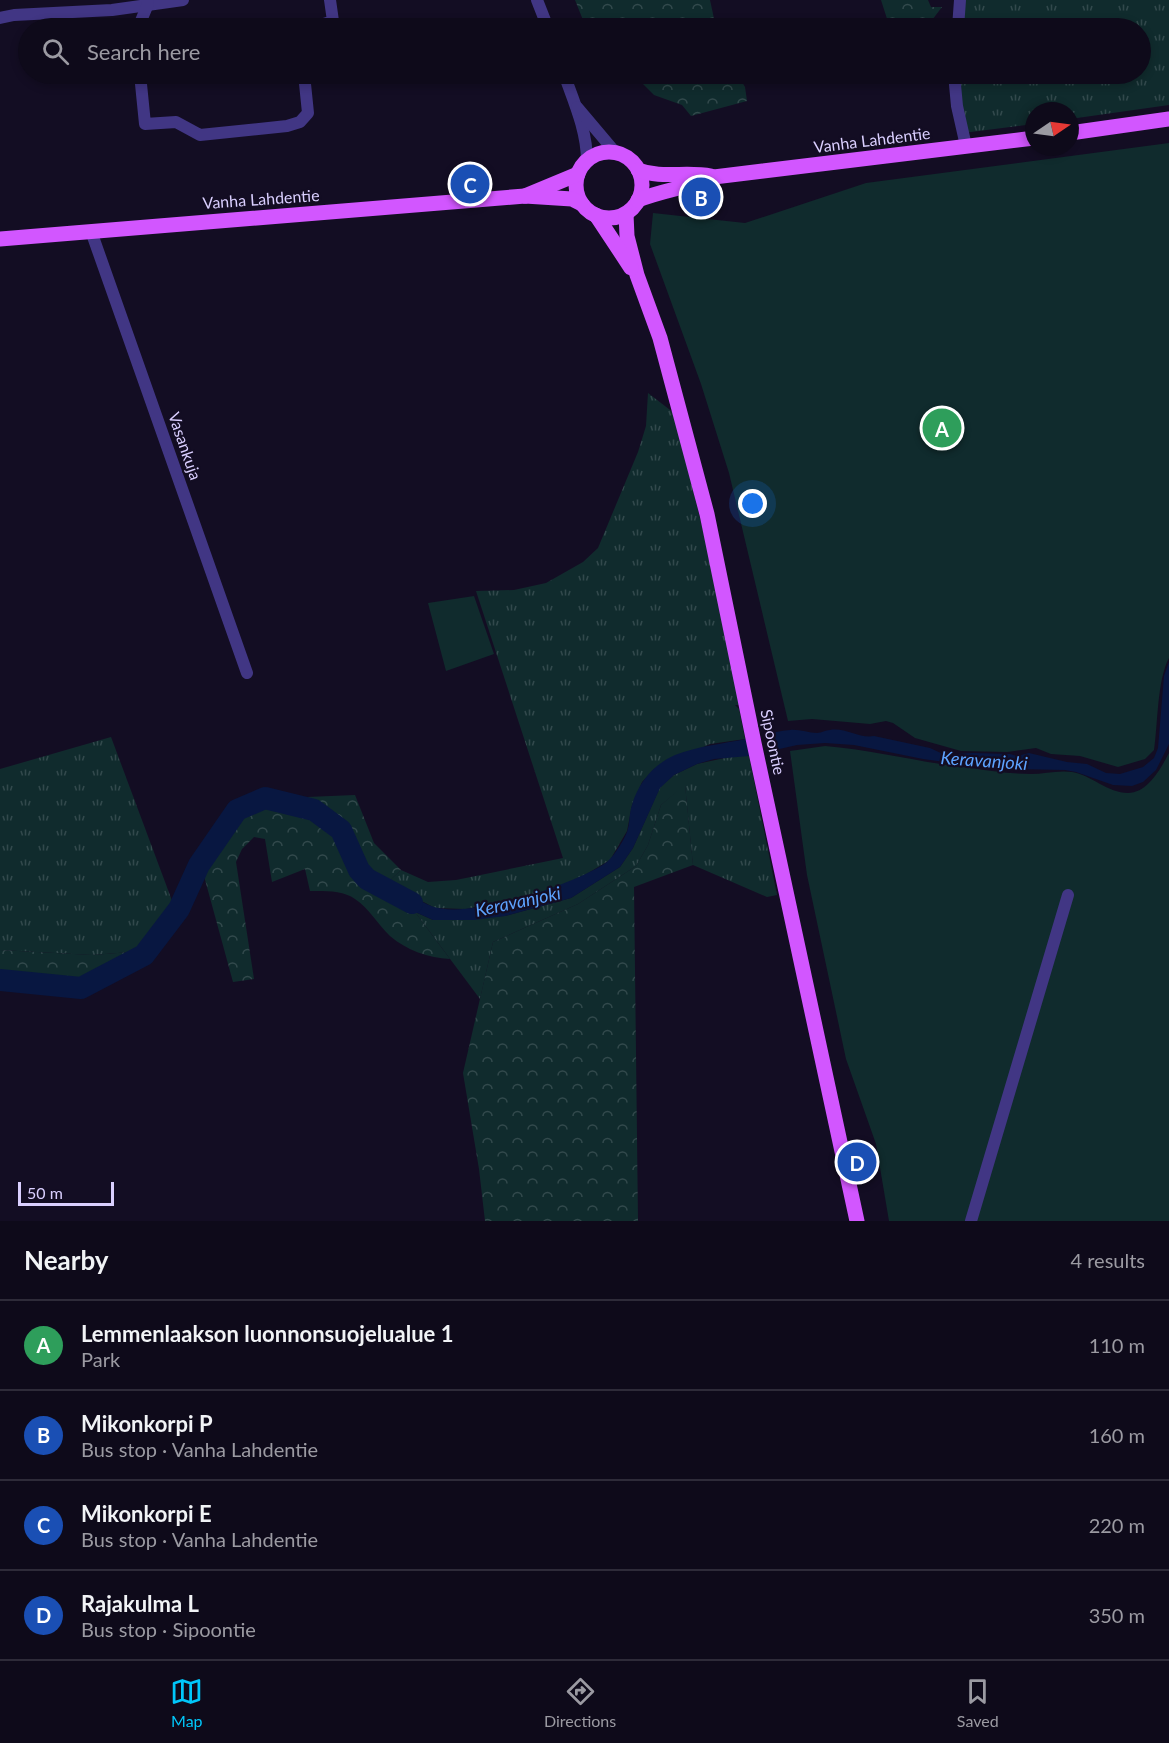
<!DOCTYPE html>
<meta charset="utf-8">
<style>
:root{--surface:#0e0a1a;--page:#1c1827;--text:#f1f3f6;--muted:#9b9aa2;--line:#2e2b39;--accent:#00c7fa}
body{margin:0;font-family:Lato,sans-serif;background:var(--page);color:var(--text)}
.compass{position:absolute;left:1025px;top:102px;width:54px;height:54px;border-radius:50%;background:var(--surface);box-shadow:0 3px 9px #0003;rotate:77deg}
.scale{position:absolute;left:18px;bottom:15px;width:96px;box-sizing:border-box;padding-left:6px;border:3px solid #dacfff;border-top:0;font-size:16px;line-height:21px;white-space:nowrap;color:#dacfff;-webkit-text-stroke:4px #130d23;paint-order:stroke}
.you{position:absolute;left:753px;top:504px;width:21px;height:21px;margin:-15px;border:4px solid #fff;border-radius:50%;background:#1a73e8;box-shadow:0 0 0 9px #1a73e833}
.badge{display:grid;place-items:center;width:39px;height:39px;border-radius:50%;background:var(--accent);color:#fff;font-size:20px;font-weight:700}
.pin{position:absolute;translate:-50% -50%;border:3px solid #fff;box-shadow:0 2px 6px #0006}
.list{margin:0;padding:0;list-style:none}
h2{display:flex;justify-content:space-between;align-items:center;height:78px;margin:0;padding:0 24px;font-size:26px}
h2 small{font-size:20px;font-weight:400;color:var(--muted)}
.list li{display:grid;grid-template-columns:39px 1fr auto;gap:18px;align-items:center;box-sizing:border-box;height:90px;padding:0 24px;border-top:2px solid var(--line)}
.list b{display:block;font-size:22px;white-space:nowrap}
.list p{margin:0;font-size:20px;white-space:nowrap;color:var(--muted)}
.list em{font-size:20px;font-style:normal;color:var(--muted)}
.icon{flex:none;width:33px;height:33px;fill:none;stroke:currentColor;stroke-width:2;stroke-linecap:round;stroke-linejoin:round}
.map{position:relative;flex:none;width:1169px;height:1221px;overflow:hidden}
.search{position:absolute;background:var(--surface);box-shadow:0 3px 9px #0003;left:18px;right:18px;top:18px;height:66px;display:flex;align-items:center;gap:15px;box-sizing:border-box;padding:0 21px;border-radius:33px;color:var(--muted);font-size:22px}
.sheet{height:438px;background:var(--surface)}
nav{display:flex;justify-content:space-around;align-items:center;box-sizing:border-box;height:84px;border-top:2px solid var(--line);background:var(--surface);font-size:16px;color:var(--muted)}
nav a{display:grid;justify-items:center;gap:3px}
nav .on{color:var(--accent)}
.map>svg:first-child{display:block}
</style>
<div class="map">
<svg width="1169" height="1221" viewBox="0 0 1169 1221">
<defs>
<pattern id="grass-tufts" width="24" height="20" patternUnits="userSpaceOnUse" patternTransform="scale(1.5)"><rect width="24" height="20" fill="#102b2d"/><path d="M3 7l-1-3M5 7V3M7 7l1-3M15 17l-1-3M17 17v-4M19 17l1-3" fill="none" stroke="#32494c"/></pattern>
<pattern id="forest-crowns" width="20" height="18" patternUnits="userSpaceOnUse" patternTransform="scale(1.5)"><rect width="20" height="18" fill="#102b2d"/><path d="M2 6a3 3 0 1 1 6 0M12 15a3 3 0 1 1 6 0" fill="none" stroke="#32494c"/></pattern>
</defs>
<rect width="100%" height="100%" fill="#130d23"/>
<!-- grass -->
<g fill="url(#grass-tufts)">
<path d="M960,0H1169V105L1070,119V111H1034V124L963,133L954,74H1140V28H958Z"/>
<path d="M648,393L674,413L746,705H735L739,709L745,739L710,744L654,769L642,782L632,805L627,831L610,860L578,879L537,894L466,909L435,908L414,897L400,887L386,884L401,870L428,882L456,880L563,858L476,591L514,590L546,583L583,562L598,548L638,452L646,426Z"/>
<path d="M111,737L174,906L143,951L92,955L0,950V769Z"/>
<path d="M734,756H749L777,895L767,897L693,865L685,785L661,805L648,845L636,866L578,904L493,942L480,999L415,912L433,920L505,916L571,898L620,867L633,848L660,787L674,775L697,764Z"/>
</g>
<!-- forest -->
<g fill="url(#forest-crowns)">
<path d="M575,0H710L716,28H588L585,25Z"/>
<path d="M881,0H928L931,7H942L926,28H890Z"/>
<path d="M633,74H737L745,87L747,101L691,116L682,105L654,95Z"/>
<path d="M685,784L693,865L634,887L638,1221H485L479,1169L463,1073L493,942L578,904L636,866L648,845L661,805Z"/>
<path d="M355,795L374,843L401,870L386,884L368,876L342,828L315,807L284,798Z"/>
<path d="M264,801L313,813L338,832L356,870L366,882L382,897L415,912L450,959C429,958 406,950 390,936C378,925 369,908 355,899C343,890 324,891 310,891L305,869L272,882L265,839L254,837L242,849L236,862L254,979L233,982L201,865L239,812Z"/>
<path d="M0,950L92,955L143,951L80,983L0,976Z"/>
</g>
<!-- green -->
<g fill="#102b2d">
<path d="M1169,143V658C1157,680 1158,724 1154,750L1145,759L1118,767L1080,756L1051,754L1036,748L1007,752L961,751L915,738L893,723L886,721L870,724L812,719L788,721L729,473L701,384L650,244L653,213L745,223L866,183Z"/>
<path d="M474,596L494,654L446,671L428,603Z"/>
<path d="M825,746C874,750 922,763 971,768C990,771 1011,774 1031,774C1044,774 1058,770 1072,772C1091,775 1108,793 1128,793C1148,793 1161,768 1169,753V1221H889L876,1144L846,1059L807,875L790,751Z"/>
</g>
<!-- water -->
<path fill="#081741" d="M1169,662V744L1156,770L1143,782L1132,786L1113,785L1076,772L1065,770L1017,769L967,765L923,759L854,745L825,743L797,745L749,756L714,759L697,764L674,775L660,788L633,848L620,867L571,898L505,916L474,920H433L382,897L386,884C406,889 416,901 434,907C471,919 576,884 607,862C614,856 624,840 627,832C630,824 629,813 632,805C638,783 654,764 675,755C698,746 722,744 746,739C760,736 776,731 790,730C799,729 808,733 817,733C822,733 825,730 830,730C845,727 860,739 874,736L930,748L945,755L972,753L1010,754L1017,756L1029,753L1067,762L1087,764L1106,773L1120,774L1143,767L1154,758L1158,748L1164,676Z"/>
<!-- pier -->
<path fill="#130d23" d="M766,732L771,753L750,759L745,736Z"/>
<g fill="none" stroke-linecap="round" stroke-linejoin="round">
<!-- river -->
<path stroke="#081741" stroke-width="22" d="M0,980L81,988L144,955L179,909L199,865L237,810L265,798L314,810L341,830L359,870L367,879L412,903"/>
<!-- minor -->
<g stroke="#413684" stroke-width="12">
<path d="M537,0L548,28"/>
<path d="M0,18L14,15L112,10L183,0"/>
<path d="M138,28L148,4L147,0"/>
<path d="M312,28L333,21L330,0"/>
<path d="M958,28L960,0"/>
<path d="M140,74L145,124L176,122L200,135L287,126L300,122L308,113L304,74"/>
<path d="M564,74C574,102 587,131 587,161"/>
<path d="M954,74L957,106L966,146"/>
<path d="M577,107L615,152"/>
<path d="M91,231L247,673"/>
<path d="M971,1221L1068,895"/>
</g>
<!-- major -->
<g stroke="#d256ff" stroke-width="15">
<path d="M1070,133L1169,119"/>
<circle cx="609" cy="185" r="33"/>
<path d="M638,170C662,179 686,171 711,176"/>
<path d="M525,196L578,174"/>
<path d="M638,200C663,190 690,187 714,177L1034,138"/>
<path d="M626,214L627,236L637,275L660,338L707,514L754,743L857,1221"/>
<path d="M596,215L631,268"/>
<path d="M0,239L525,196L572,199L582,204"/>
</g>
</g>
<g text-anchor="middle" stroke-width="4.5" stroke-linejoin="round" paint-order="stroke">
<!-- street labels -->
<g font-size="16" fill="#dacfff" stroke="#130d23">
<text transform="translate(872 140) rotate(-7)" y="6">Vanha Lahdentie</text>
<text transform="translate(261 199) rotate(-4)" y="6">Vanha Lahdentie</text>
<text transform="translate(185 446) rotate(71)" y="6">Vasankuja</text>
<text transform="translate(773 742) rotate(78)" y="6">Sipoontie</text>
</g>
<!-- water labels -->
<g font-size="18" font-style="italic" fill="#5da3ff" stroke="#130d23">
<text transform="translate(984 761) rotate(4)" y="6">Keravanjoki</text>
<text transform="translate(518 902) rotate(-12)" y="6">Keravanjoki</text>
</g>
</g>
</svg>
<svg class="compass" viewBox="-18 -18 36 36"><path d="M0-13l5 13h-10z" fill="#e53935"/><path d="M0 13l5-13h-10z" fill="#9b9aa2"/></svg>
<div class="scale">50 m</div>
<div class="you"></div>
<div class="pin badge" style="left:942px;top:428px;background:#2e9e5b">A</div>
<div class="pin badge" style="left:701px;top:197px;background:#1a4fb4">B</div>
<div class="pin badge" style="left:470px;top:184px;background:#1a4fb4">C</div>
<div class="pin badge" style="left:857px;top:1162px;background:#1a4fb4">D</div>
<div class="search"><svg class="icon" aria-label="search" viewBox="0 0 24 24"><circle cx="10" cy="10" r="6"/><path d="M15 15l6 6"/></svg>Search here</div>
</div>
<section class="sheet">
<h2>Nearby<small>4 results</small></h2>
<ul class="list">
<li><span class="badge" style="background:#2e9e5b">A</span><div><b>Lemmenlaakson luonnonsuojelualue 1</b><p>Park</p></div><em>110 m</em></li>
<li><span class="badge" style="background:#1a4fb4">B</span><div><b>Mikonkorpi P</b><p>Bus stop · Vanha Lahdentie</p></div><em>160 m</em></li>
<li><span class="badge" style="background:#1a4fb4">C</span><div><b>Mikonkorpi E</b><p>Bus stop · Vanha Lahdentie</p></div><em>220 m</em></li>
<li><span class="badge" style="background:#1a4fb4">D</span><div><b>Rajakulma L</b><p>Bus stop · Sipoontie</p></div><em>350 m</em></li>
</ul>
</section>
<nav>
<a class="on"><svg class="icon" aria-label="map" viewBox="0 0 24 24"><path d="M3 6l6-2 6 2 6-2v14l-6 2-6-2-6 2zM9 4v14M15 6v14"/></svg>Map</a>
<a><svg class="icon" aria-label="directions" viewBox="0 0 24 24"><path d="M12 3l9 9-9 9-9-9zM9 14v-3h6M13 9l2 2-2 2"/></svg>Directions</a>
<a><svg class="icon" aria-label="saved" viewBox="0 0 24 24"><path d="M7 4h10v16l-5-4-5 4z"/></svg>Saved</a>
</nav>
